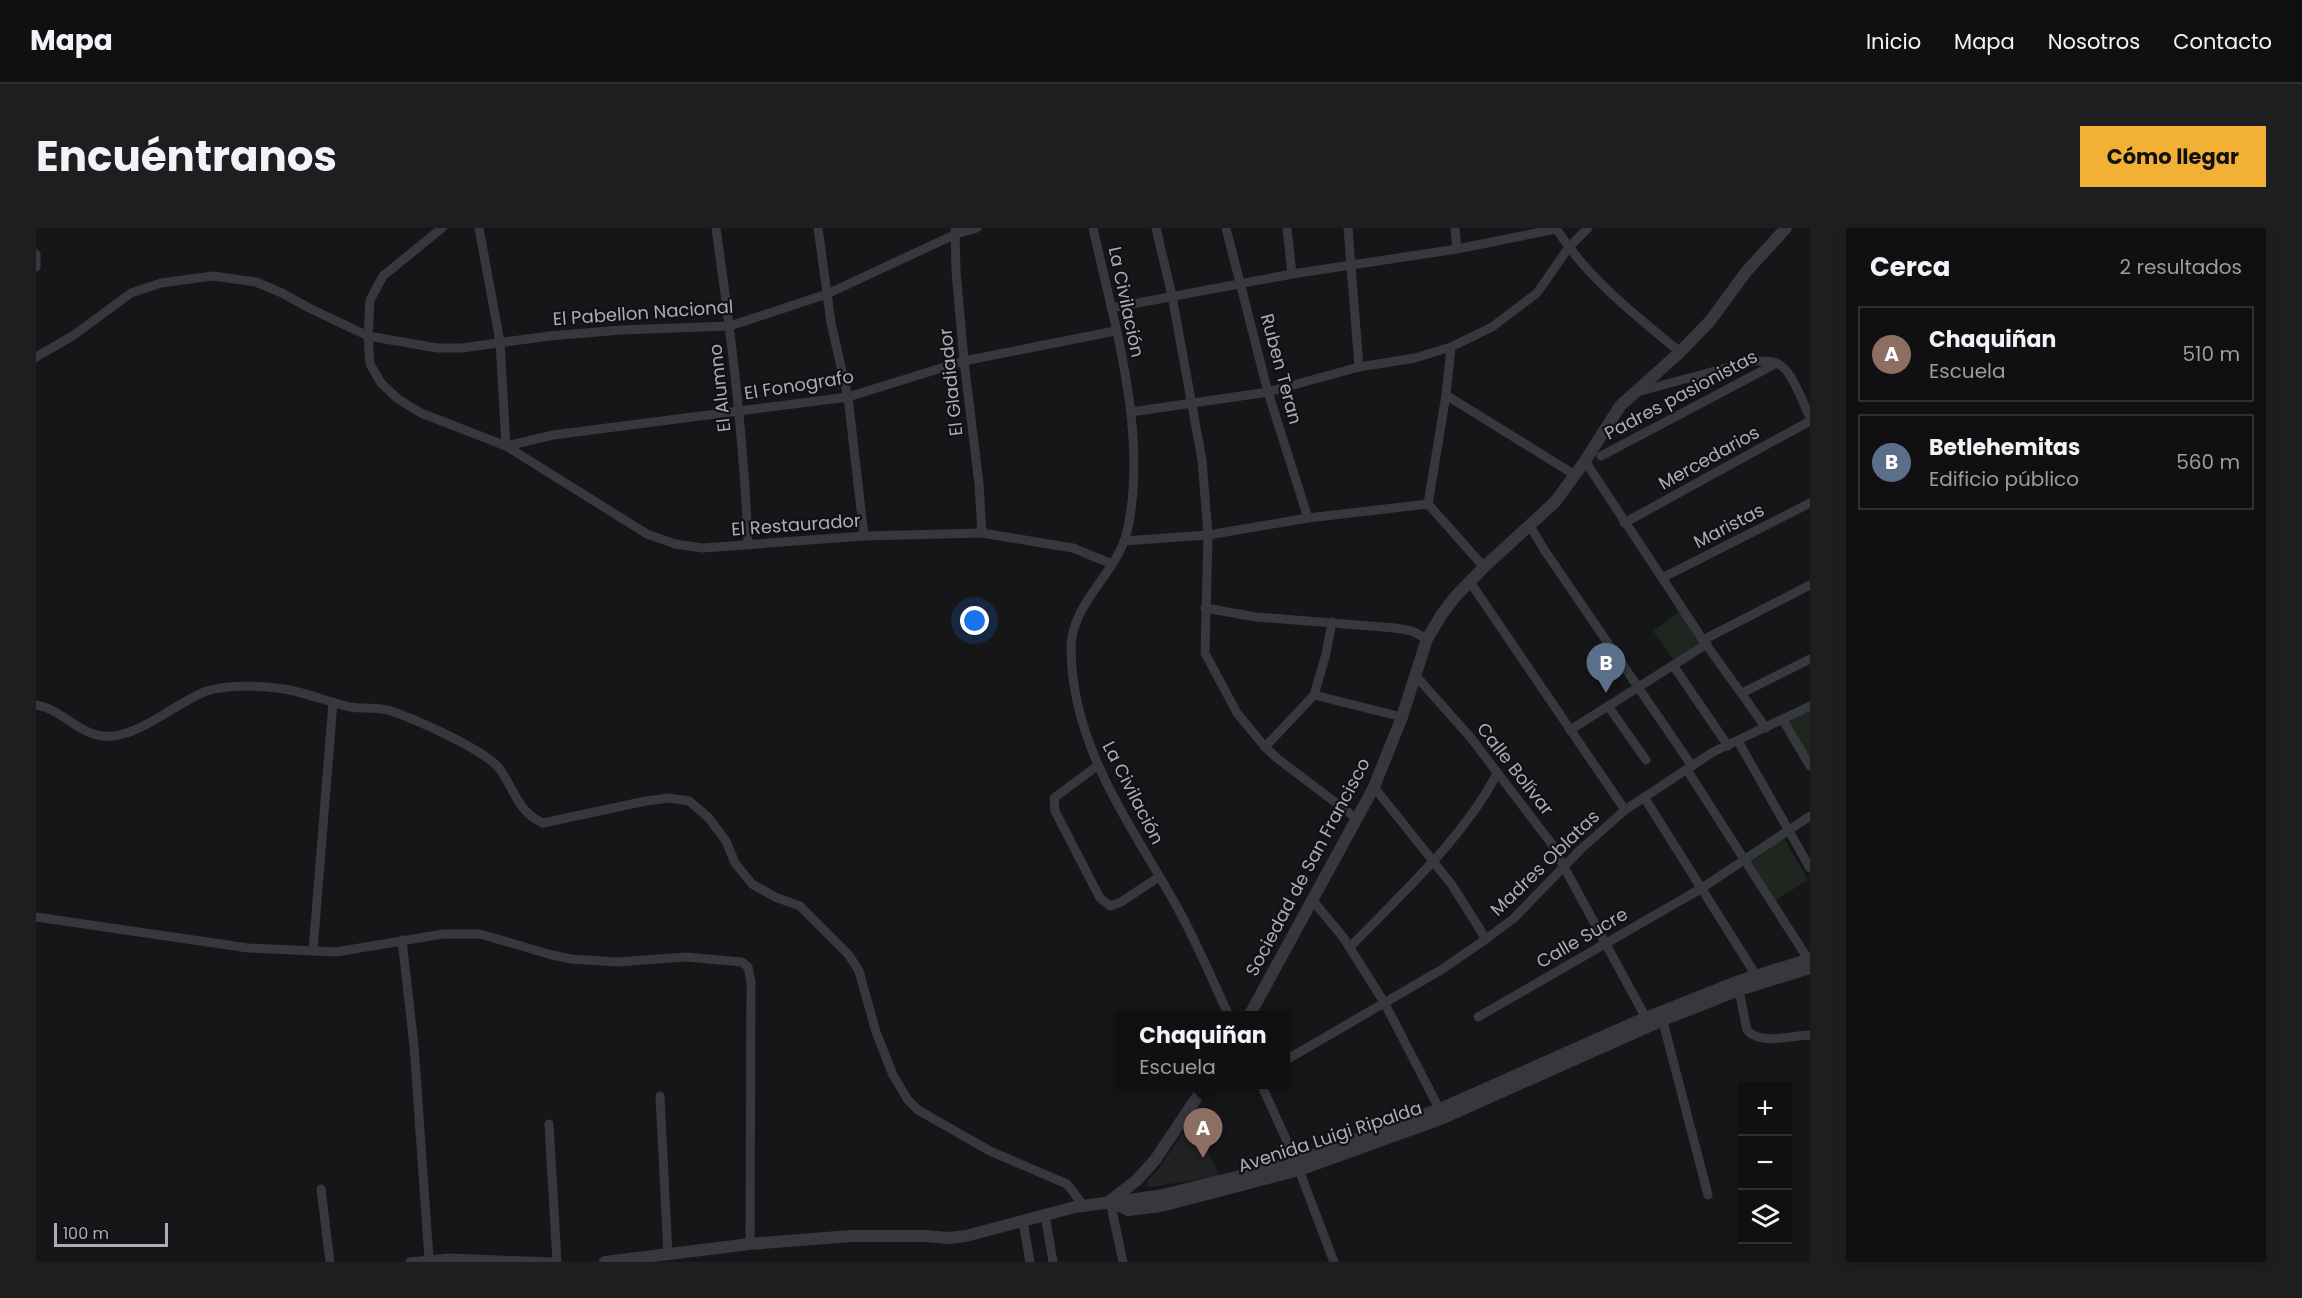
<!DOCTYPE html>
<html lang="es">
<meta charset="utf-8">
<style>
:root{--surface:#101012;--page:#1e1e20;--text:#f1f3f6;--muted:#9c9d9f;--line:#303032;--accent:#f2b134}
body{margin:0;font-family:Poppins,sans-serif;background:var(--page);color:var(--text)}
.controls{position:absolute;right:18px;bottom:18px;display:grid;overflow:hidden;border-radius:0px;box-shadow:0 3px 9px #0003}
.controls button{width:54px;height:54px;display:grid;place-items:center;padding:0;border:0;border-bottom:2px solid var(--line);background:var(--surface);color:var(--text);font:30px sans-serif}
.scale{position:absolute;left:18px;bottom:15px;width:114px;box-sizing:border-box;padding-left:6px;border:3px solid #a8adb8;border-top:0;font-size:16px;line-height:21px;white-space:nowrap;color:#a8adb8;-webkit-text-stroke:4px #111113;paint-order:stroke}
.you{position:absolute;left:939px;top:393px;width:21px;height:21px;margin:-15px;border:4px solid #fff;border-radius:50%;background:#1a73e8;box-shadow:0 0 0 9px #1a73e833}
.badge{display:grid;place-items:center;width:39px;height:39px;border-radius:50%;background:var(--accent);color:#fff;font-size:20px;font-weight:700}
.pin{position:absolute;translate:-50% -50px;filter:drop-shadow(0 2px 3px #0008)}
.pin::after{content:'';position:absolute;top:32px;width:21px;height:18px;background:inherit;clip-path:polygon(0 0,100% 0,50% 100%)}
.popup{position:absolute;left:1080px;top:783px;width:174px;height:78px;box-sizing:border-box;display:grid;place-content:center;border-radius:0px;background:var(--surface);filter:drop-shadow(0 2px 4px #0005);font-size:20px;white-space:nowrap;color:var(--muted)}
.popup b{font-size:22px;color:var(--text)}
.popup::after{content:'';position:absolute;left:50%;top:100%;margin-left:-12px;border:12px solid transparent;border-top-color:var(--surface)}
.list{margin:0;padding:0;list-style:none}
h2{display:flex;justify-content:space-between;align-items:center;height:78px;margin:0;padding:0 24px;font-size:26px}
h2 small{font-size:20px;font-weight:400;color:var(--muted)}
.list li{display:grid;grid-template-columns:39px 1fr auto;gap:18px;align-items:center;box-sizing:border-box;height:96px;margin:0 12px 12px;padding:0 12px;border:2px solid var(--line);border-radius:0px}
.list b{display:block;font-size:22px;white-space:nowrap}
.list p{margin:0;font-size:20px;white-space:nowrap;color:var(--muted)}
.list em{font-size:20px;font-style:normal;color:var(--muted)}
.icon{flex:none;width:33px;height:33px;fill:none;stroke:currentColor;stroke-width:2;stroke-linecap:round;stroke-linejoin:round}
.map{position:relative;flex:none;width:1774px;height:1034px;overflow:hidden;border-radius:0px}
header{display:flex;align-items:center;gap:36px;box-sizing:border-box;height:84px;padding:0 30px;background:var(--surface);border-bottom:2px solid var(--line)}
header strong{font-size:28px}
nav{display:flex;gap:33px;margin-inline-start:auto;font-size:21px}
.intro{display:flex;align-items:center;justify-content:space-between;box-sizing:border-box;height:144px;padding:0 36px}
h1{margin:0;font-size:42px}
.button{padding:15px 27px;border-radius:0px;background:var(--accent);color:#111;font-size:21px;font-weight:700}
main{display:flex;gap:36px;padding:0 36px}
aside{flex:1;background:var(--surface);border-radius:0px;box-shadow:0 3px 9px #0003}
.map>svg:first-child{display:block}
</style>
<header>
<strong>Mapa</strong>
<nav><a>Inicio</a><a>Mapa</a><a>Nosotros</a><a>Contacto</a></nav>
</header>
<div class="intro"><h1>Encuéntranos</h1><a class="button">Cómo llegar</a></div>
<main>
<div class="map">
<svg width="1774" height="1034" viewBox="0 0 1774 1034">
<rect width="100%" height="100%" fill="#161618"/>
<!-- built -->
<path fill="#222225" d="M1156,892L1184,948L1114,959L1111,957L1112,952L1121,943Z"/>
<!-- green -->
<g fill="#1e261f">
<path d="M1647,381L1671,416L1640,435L1617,403Z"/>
<path d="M1774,478V536L1747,492Z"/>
<path d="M1746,607L1772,652L1737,674L1710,631Z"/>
</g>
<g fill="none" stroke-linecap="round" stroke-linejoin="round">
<!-- minor -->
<g stroke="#37383d" stroke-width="9">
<path d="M406,0L347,48L334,72L332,108L334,136L345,155L362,171L385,185L470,218L517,207L812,169L928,133L1079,103"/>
<path d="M443,0L464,114L470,218L611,306L639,316L667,320L828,308L946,305L1037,320L1076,336"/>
<path d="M680,0C695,106 708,211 712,317"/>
<path d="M782,0L795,95L812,169L828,308"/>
<path d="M1057,0C1078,95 1113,208 1091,304C1081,346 1035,374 1035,421C1036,519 1094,595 1140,677C1160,713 1176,751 1193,788"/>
<path d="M1120,0L1136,68L1166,232L1172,307L1169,425L1201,485L1229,519L1242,531L1320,590"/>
<path d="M1190,0L1232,164L1272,290"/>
<path d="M1251,0L1256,46"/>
<path d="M1312,0L1323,139"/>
<path d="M1419,0L1421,21"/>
<path d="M1520,0C1551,50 1599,87 1644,124"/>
<path d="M919,2L920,43L928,133L943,256L946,305"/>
<path d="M0,26V39"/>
<path d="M1075,80L1256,46L1421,21L1520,1"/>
<path d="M1415,119L1410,167L1392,276L1448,339"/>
<path d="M0,129L38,107L95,65L125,55L177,48L220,54L246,65L273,80L332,108L401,120H426L513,108L585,102L694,98L791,66L920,6L941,0"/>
<path d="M1601,164L1716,133C1724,133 1732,132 1740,135C1756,140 1766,174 1774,189"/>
<path d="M1410,167L1539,247"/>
<path d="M1095,184L1232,164L1323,139L1379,130L1415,119L1456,99L1501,65L1533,19L1552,0"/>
<path d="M1565,228L1741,135"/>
<path d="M1549,233L1667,412L1730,500"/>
<path d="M1588,295L1774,193"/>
<path d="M1494,298L1509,323L1656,538"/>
<path d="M1088,313L1172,307L1272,290L1392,276"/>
<path d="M1626,350L1774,275"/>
<path d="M1434,354L1589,582"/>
<path d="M1169,380L1220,389L1359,400L1376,403L1391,411"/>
<path d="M1667,412L1774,357"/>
<path d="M1637,437L1692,518"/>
<path d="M1380,448L1435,510L1515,615L1610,790"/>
<path d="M1706,465L1774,431"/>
<path d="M1278,467L1366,489"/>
<path d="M0,477C30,482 45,512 78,508C107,505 143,473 171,463C194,455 239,458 262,464C279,468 296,475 314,479C327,481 342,479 355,483C379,491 447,521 463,540C478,560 482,585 507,595L610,573L633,570L653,573L672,589L690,613L699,635L716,656L739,669L764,678L812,726L823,743L840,804L857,847L872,872L882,882L954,923L1031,956L1048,978"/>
<path d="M1572,478L1610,532"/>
<path d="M1747,492L1774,538"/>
<path d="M1534,502L1671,416"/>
<path d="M1702,513L1774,640"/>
<path d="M1229,519L1278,467L1290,426L1296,394"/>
<path d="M1061,538L1018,570L1019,583L1064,670L1074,678L1085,674L1123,649"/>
<path d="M1651,542L1772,731"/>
<path d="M1338,559L1416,657L1450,711"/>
<path d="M1608,569L1723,752"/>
<path d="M1277,673L1307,709L1348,774L1406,886"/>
<path d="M0,689L212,720L300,724L407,706H444L516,727L535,731L581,734L650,729L706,734L712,739L715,754L714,1016"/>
<path d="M366,712L378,818L393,1031"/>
<path d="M1314,719C1366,665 1425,613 1461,546"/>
<path d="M277,723L297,474"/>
<path d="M1703,762L1711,802C1724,818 1756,807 1774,807"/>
<path d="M1625,786L1672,967"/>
<path d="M1442,789L1666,660L1774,588"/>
<path d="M1250,832L1405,742L1450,711L1477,691L1545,621L1589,582L1677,524L1774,478"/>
<path d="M1225,856L1260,933"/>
<path d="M624,868L632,1027"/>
<path d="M513,896L521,1034"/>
<path d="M1263,942L1298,1034"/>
<path d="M285,961L294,1034"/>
<path d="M1074,973L1087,1034"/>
<path d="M1009,987L1017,1034"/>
<path d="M987,994L994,1034"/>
<path d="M374,1034L413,1030L515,1034"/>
</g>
<!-- tertiary -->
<g stroke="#37383d" stroke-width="12">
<path d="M1213,788L1338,559L1366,489L1391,411L1406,386L1419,369L1448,339L1519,274L1549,233L1584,178L1644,124L1674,93L1710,44L1750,0"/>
<path d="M1075,972L1101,952L1119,932L1170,856"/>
<path d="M1075,974L1092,982L1125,978L1263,942L1407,890L1627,792L1703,762L1774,740"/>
<path d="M569,1034L714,1016L815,1008H890L912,1010L930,1008L1039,979L1122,968L1196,950L1264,932L1404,881L1602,793L1700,754L1774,731"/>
</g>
</g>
<g text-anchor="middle" stroke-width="4.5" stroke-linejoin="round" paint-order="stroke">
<!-- street labels -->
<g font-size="18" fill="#a8adb8" stroke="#111113">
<text transform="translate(1090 74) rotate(78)" y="6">La Civilación</text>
<text transform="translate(607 85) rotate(-4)" y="6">El Pabellon Nacional</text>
<text transform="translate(1245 141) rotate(75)" y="6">Ruben Teran</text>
<text transform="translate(915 154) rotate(-96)" y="6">El Gladiador</text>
<text transform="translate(763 157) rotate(-9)" y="6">El Fonografo</text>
<text transform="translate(684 160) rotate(-96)" y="6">El Alumno</text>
<text transform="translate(1645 167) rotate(-28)" y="6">Padres pasionistas</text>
<text transform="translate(1673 230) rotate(-29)" y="6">Mercedarios</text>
<text transform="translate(760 297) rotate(-4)" y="6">El Restaurador</text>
<text transform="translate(1693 298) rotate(-27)" y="6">Maristas</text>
<text transform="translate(1479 541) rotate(52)" y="6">Calle Bolívar</text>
<text transform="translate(1097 565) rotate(63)" y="6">La Civilación</text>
<text transform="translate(1509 635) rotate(-44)" y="6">Madres Oblatas</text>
<text transform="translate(1272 639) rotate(-62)" y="6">Sociedad de San Francisco</text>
<text transform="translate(1546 710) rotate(-30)" y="6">Calle Sucre</text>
<text transform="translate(1294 909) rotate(-18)" y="6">Avenida Luigi Ripalda</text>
</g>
</g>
</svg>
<div class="controls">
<button>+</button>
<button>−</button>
<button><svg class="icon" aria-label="layers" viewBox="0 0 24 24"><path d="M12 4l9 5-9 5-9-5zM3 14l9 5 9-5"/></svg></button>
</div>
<div class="scale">100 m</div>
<div class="you"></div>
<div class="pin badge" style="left:1167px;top:930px;background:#8d6e63">A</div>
<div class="popup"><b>Chaquiñan</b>Escuela</div>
<div class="pin badge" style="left:1570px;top:465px;background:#5c6f8a">B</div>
</div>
<aside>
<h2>Cerca<small>2 resultados</small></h2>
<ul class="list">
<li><span class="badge" style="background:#8d6e63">A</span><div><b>Chaquiñan</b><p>Escuela</p></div><em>510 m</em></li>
<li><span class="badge" style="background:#5c6f8a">B</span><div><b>Betlehemitas</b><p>Edificio público</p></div><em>560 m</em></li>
</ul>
</aside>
</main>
